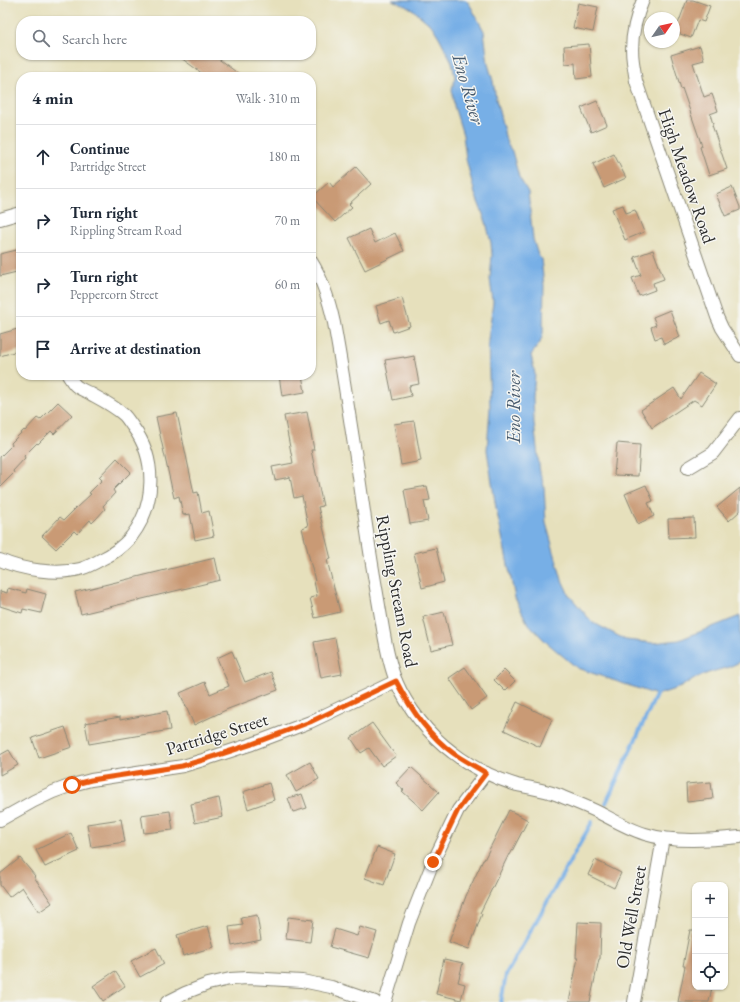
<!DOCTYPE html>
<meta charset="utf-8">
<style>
:root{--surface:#fff;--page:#f2f2f3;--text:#1f2937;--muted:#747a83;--line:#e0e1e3}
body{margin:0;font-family:"EB Garamond",serif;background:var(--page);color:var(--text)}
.controls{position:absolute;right:12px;bottom:12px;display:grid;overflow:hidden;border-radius:8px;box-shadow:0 1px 3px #0004}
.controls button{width:36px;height:36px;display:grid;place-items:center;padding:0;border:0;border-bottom:1px solid var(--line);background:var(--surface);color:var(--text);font:20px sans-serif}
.compass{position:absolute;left:644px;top:12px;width:36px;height:36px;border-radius:50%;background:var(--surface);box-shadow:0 1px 3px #0004;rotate:56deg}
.stop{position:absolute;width:12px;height:12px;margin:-9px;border:3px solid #ea580c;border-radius:50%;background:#fff}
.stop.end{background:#ea580c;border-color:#fff;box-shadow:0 1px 4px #0008}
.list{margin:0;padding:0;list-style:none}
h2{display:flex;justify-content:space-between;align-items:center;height:52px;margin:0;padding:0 16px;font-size:17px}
h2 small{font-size:13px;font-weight:400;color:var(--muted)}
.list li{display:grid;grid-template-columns:26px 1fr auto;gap:12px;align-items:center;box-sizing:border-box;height:64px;padding:0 16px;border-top:1px solid var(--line)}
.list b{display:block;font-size:15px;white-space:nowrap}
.list p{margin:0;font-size:13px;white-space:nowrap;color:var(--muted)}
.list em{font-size:13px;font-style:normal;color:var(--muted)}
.icon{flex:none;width:22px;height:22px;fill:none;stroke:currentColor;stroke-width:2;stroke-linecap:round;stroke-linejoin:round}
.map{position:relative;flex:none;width:740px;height:1002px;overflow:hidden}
.search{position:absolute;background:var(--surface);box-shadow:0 1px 3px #0004;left:16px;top:16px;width:300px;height:44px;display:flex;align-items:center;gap:10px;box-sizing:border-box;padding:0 14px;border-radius:16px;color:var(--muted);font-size:15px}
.panel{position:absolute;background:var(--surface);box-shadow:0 1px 3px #0004;left:16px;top:72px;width:300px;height:308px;border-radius:16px}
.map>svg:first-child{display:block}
</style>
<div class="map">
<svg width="740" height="1002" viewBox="0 0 740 1002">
<rect width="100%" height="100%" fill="#f6f6f2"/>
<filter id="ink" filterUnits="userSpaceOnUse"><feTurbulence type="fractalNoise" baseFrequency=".025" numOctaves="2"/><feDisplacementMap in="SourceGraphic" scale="8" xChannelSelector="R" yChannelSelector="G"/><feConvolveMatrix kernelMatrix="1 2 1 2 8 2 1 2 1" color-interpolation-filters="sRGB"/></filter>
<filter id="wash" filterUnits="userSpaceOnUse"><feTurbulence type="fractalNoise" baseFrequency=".012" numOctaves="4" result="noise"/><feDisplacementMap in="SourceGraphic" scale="16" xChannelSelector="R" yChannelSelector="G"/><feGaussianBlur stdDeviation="0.9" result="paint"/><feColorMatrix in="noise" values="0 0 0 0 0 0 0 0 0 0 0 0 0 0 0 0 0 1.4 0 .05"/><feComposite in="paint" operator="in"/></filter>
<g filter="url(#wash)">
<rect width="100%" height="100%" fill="#e6e0bc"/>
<!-- water -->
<path fill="#77afe6" stroke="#516d88" d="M392,0H466L470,5L484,31L488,64L493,81L496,99L507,144L512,151L519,177L528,192L533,239L538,255L541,259L544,285L543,334L540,343L531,355L535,374L533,397L534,423L540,473L544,486L546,523L562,580L569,595L592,622L626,640L653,643L679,640L740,616V662L729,667L711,672L693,679L681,687L657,695L577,668L545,641L527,622L515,598L496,508L487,450L490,408L488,340L493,302L490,279L492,255L491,243L486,222L475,194L466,159L463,135L454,106L452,89L455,77L452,62L439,37L432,26L412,9Z"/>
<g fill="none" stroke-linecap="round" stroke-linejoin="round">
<!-- stream -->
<g stroke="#77afe6" stroke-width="4">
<path d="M606,803L658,691"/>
<path d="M501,1002L506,975L592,822"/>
</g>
</g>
<g id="blocks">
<!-- building -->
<g fill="#c99a74">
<path d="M687,0H693L710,6L704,22L698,20L691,38L675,32Z"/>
<path d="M578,3L598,7L593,32L573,28Z"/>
<path d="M589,44L592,77L576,79L575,63L565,64L564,46Z"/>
<path d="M700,46L704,60L693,63L704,97L712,94L718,111L710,114L713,124L712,125L727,169L709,175L700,147L702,146L682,88L681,89L671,55Z"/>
<path d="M177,55H213L243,77H207Z"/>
<path d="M597,101L607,125L591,132L581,108Z"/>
<path d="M614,154L626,178L604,188L593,164Z"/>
<path d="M356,167L371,184L349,204L352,207L335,222L312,197L329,182L333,187Z"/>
<path d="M732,187L740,207V210L725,216L716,194Z"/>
<path d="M623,205L626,213L635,210L644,232L625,240L612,209Z"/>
<path d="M369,229L375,243L395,233L404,251L365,270L349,238Z"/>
<path d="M21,249V271L0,276V254Z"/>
<path d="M653,250L664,279L653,283L655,290L639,296L632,278L641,275L634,257Z"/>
<path d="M402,298L410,326L393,332L389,320L381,323L376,306Z"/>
<path d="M670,310L680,337L664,344L661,337L655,339L651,327L656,325L653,317Z"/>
<path d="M21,328V350L0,356V334Z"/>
<path d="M414,356L419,384L409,386L411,396L393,400L385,360L404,357V358Z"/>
<path d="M699,373L716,384L702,405L694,400L652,428L641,410L674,388L681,399Z"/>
<path d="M279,375H302L305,392L282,396Z"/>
<path d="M58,402L72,415L54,434L51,431L38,444L37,443L24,456L25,458L13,471L14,473L0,487V457L12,445L11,443L24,430L25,431L37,418L40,420Z"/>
<path d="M307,412L314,450H311L323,506L318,507L331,559L327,560L340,612L315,618L310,598L317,596L314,581H315L302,528L308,526L302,496L294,498L290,477L275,480L272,467L293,463L284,416Z"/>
<path d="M177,413L194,493L198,492L202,513L209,511L214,536L195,540L190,514L183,515L179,496L174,498L156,417Z"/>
<path d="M414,421L421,461L401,465L394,424Z"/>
<path d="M617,443L640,445L638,476L614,475Z"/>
<path d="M117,458L131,472L113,490L115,493L103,506L105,509L96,519L92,523L90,520L77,534L74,531L56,549L42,536L60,517L64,520L76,508L91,494L89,493L102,480L99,477Z"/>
<path d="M646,485L653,501L648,503L654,516L638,524L625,494Z"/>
<path d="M427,486L430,500L424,501L428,521L410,524L404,490Z"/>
<path d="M740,488V511L729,521L717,507Z"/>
<path d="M694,518L695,537L669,538L668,519Z"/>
<path d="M436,548L444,582L422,588L414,553Z"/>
<path d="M215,558L220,580L81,614L75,592Z"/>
<path d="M8,588L26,593L27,589L46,594L41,613L23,609L22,613L0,606V591L7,593Z"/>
<path d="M444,612L452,645L431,650L423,617Z"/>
<path d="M335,638L342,674L321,678L314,642Z"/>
<path d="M232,651L245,682L271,672L278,690L228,709L194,725L180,693L205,682L210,694L229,686L217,658Z"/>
<path d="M465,667L487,698L471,710L449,678Z"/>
<path d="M504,670L515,681L505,691L494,680Z"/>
<path d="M517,702L552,719L540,747L504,730Z"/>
<path d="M167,711L170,730L89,744L85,723L120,717V720Z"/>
<path d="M372,723L396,756L382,766L369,748L361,753L351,738Z"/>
<path d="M65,727L72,747L39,758L32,738Z"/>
<path d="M9,750L18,765L0,775V755Z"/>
<path d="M310,762L319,779L296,792L287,775Z"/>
<path d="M411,767L439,792L423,810L402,791L404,790L396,783Z"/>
<path d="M711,782L713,799L687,802L686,784Z"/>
<path d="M269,783L274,800L248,809L243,792Z"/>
<path d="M302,794L307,808L293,812L288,798Z"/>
<path d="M219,798L223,817L195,823L191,804Z"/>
<path d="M509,810L528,820L510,855L509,854L480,913L482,914L469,949L449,942L466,896L483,860H484Z"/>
<path d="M170,811L173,830L144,833L141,815Z"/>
<path d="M121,819L125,842L91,847L87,824Z"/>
<path d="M71,833L79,851L45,867L36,850Z"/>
<path d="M377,847L395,854L384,885L365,878Z"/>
<path d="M20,858L35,876L34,877L52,903L39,912L22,887L9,897L0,885V874Z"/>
<path d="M595,860L621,873L614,888L588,875Z"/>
<path d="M257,915L261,940L232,946L229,927L243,925L241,918Z"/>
<path d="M288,917L313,920L310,942L286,939Z"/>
<path d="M578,922L601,923L600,959H599L590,1002H569L578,958H576Z"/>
<path d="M208,926L214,947L183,956L177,935Z"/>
<path d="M360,927L377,932L369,958L330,947L335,929L357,936Z"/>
<path d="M690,930H695V987H712L709,1002H678L685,966H683Z"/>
<path d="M156,948L164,964L140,977L131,961Z"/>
<path d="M444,959L463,963L458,982L465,984L461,1000L436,994Z"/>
<path d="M115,971L125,986L103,1001L93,986Z"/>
</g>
</g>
</g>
<g filter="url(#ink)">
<use href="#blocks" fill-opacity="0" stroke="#888674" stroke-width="1"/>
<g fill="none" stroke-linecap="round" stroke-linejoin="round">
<!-- minor casing -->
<g stroke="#888674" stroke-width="14">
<g id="minor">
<path d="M643,0C635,19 630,41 633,62C634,68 635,75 636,81L717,317L722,328L740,356"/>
<path d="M0,219L21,213"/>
<path d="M311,261C323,280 329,300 334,323C343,372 350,421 358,470C363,505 368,541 374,576C377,594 380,611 383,629C386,646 389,664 396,681C407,707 429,735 452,752C471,767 494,778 517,785C530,788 545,790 558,795C572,801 586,806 600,813C615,821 629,829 645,834C673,843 711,840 740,837"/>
<path d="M688,468L713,453L740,418"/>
<path d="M0,560C22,570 57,575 80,569C88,567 95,563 102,559C113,554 123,546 131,537C156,505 157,459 133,427C130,423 127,418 124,415C114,406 102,400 91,394C86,391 79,389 75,385C72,382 70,378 68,375"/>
<path d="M0,820L34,801L53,792L72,785L91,780L183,766L203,760L252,744L310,722L396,681"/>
<path d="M167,1002L185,993L208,984L230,979L248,978L302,981L331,987L375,1002"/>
<path d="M385,1002L409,923L433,862L458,810L486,773"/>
<path d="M634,1002L663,838"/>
</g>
</g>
<!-- minor -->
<use href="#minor" stroke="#fff" stroke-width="12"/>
</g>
</g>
<g fill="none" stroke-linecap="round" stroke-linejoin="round" filter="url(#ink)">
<!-- route -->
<path stroke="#ea580c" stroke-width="5" d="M72,785L91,780L182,766L203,760L252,744L310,722L396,681C410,708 428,735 453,753C464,761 475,766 486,773L458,810L433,862"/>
</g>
<g text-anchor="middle" stroke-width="3" stroke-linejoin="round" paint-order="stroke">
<!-- street labels -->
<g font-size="18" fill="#2b2b2b" stroke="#f6f6f2">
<text transform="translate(687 176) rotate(71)" y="6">High Meadow Road</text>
<text transform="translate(397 591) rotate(79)" y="6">Rippling Stream Road</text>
<text transform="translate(217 734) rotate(-17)" y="6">Partridge Street</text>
<text transform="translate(631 917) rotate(-80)" y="6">Old Well Street</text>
</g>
<!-- water labels -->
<g font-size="19" font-style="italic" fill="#46596c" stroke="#f6f6f2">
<text transform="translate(469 89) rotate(74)" y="7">Eno River</text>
<text transform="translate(513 407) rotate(-90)" y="7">Eno River</text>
</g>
</g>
</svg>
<div class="controls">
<button>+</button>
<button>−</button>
<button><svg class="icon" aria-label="locate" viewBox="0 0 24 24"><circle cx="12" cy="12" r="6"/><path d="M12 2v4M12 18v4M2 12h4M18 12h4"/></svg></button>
</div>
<svg class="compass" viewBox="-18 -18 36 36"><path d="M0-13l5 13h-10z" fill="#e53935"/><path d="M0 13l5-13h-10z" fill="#747a83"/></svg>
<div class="stop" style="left:72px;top:785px"></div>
<div class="stop end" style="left:433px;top:862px"></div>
<div class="search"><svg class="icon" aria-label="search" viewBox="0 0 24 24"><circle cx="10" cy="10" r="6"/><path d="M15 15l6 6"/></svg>Search here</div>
<section class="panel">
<h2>4 min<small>Walk · 310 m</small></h2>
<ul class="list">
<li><svg class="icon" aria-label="ahead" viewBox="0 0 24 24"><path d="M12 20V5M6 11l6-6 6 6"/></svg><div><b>Continue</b><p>Partridge Street</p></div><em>180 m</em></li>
<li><svg class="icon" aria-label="right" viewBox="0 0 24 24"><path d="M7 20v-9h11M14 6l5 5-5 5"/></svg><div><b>Turn right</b><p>Rippling Stream Road</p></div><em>70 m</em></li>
<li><svg class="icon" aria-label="right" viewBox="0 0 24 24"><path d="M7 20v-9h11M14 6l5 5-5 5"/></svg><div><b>Turn right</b><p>Peppercorn Street</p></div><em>60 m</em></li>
<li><svg class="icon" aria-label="arrive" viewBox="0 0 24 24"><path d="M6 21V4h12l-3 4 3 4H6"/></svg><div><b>Arrive at destination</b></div></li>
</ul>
</section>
</div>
